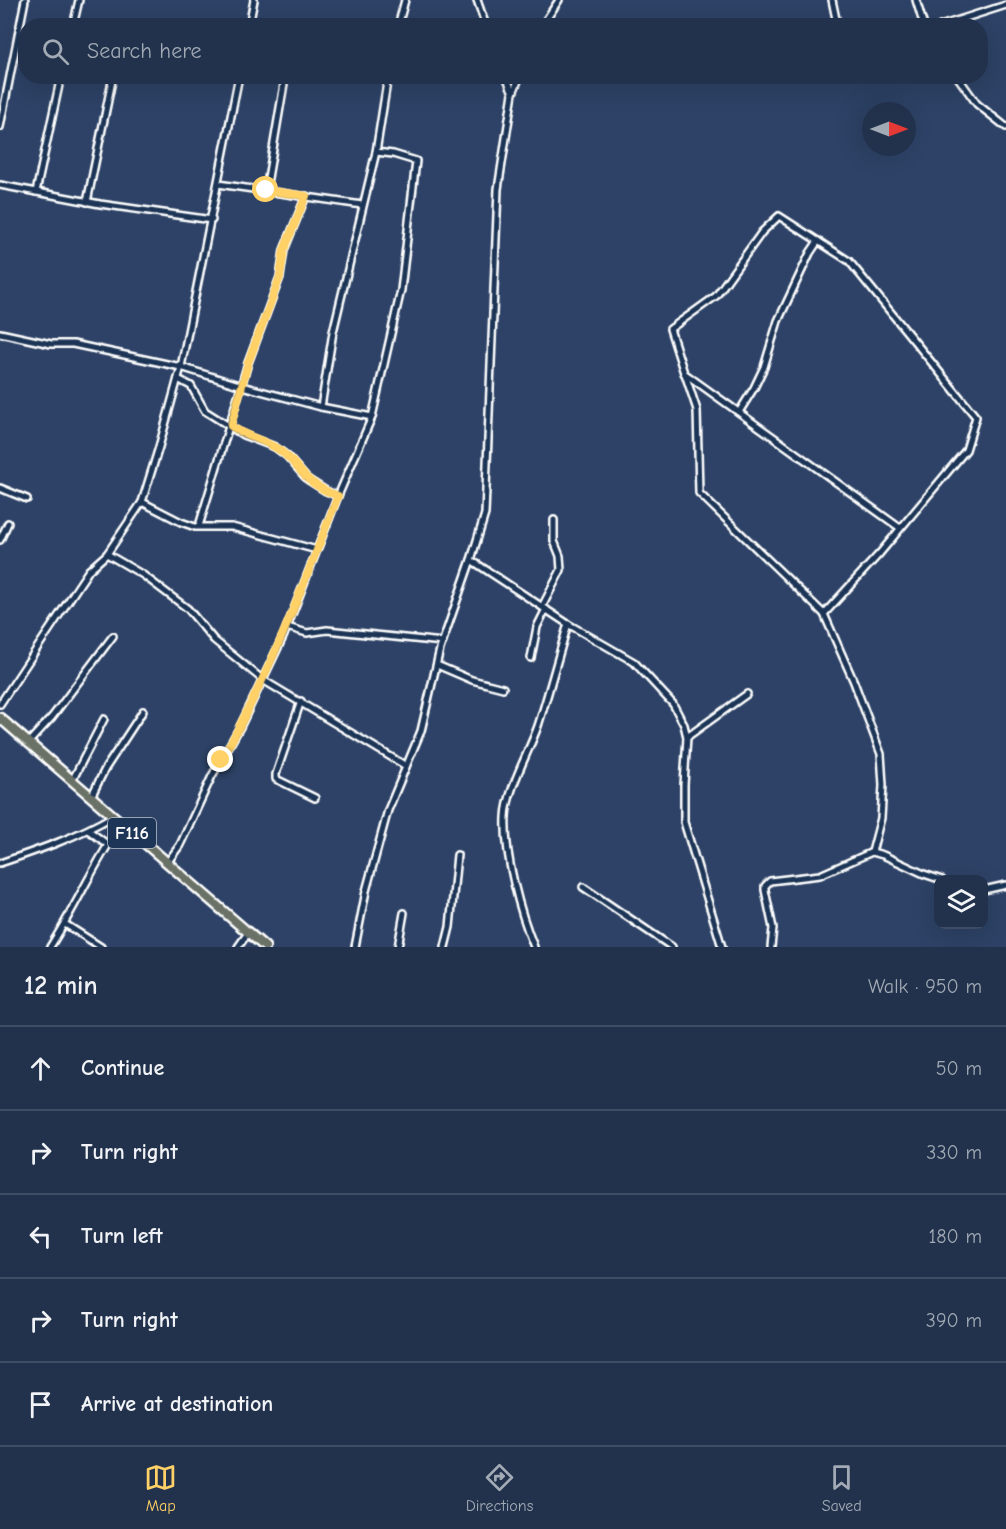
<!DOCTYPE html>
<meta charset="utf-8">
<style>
:root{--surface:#22324c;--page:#2e3e56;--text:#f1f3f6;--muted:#a2aab5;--line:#3f4d64;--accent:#ffd166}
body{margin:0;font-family:"Comic Neue",sans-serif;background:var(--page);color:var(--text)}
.controls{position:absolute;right:18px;bottom:18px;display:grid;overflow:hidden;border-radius:12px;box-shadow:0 6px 24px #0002}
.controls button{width:54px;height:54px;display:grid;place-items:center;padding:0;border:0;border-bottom:2px solid var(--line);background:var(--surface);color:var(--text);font:30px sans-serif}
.compass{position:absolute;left:862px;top:102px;width:54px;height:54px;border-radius:50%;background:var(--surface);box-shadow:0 6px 24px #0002;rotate:90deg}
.stop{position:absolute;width:18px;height:18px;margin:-14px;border:4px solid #ffd166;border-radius:50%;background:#fff}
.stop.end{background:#ffd166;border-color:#fff;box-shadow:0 2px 6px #0008}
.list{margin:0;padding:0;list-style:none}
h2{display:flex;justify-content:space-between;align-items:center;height:78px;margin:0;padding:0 24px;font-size:26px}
h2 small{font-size:20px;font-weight:400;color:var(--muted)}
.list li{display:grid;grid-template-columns:39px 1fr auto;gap:18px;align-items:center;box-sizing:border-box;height:84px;padding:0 24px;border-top:2px solid var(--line)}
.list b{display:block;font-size:22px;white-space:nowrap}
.list em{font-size:20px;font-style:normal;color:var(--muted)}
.icon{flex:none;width:33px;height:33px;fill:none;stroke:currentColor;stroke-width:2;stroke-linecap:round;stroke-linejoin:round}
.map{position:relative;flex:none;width:1006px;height:947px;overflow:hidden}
.search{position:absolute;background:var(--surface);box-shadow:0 6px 24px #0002;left:18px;right:18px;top:18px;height:66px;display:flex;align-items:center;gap:15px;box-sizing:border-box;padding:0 21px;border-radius:24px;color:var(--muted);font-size:22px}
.sheet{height:498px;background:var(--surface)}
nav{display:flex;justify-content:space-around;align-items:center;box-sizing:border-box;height:84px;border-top:2px solid var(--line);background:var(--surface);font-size:16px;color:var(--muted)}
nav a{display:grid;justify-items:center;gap:3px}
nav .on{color:var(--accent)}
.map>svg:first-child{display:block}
</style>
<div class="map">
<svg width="1006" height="947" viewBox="0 0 1006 947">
<rect width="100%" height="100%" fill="#2d4266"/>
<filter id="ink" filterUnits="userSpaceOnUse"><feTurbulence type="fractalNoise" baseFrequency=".0167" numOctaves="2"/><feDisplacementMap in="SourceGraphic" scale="12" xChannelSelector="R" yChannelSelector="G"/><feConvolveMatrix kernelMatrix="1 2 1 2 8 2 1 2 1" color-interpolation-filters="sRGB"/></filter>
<g filter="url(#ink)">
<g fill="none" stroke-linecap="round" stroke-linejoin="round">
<!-- street casing -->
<g stroke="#fff" stroke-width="10">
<g id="street">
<path d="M477,0L486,26"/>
<path d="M832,0L836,19L840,26"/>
<path d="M916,0L924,26"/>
<path d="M73,26L79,0"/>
<path d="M249,26L254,0"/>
<path d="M398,26L405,0"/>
<path d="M542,26L559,0"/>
<path d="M940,26L1006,5"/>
<path d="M506,76L513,93"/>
<path d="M957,76L977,104L1006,127"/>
<path d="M0,127L25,0"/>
<path d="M218,184L362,205"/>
<path d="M0,185L100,204L212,220"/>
<path d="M266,190L284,84"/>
<path d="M36,192L61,76"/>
<path d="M87,202L113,76"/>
<path d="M0,333L51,344H73L181,367L242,386L321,407L372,417"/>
<path d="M685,374L697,410L699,493L824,614"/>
<path d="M178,379L191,386L205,411L243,435L275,447L287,456L307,479L326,491L338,496"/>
<path d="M321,407L333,332L376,152"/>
<path d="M739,412L754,388L764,367L778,321L810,253L818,241"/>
<path d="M0,488L27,499"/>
<path d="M142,502L181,522L195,527H232L317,550"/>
<path d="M199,526L248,363L280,277L284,250L306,196"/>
<path d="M0,540L8,523"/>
<path d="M107,554L143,575L188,609L214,640L263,680L406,766"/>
<path d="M471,560L568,624L634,662L673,704L684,725L687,737L684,785V822L722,947"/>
<path d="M542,607L561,570L560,556L554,541V520"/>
<path d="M287,627L307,633L327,630L443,642"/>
<path d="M531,658L537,627L546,609"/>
<path d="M437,665L472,680L503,688"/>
<path d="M301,701L276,774V779L315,798"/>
<path d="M0,704L89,570L107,554L142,502L159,447L181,367L239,76"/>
<path d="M687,737L747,694"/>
<path d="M28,743L52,717L113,636"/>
<path d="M72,781L104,719"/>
<path d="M91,797L105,769L143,711"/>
<path d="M88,830L107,844"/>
<path d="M872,852L881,818L883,785L881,754L854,682L824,614L880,553L966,450L976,417L849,261L779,216L762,232L716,296L670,329L684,373L900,528"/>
<path d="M0,863C39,850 77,837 113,816"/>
<path d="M167,863L180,845L212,776L240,727L284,635L338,496L372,417L401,290L416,161L393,154L376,152L388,76"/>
<path d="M583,887L672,947"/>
<path d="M984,890L1006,885"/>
<path d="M65,924L101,947"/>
<path d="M50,947C76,907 94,863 122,823"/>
<path d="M238,947L248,933"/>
<path d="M355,947L366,891L388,810L421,731L440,649L471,560L485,514L498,189L513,93L520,76"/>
<path d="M398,947L404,913"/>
<path d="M445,947L450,927L457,855"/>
<path d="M534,947C520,913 504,854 506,817C507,790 529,752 538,726C549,692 558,657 568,624"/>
<path d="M771,947L773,928L765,890V886L770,881L820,875L872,852L883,855L924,874L942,880"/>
</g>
</g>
<!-- primary casing -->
<g stroke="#fff" stroke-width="13">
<path id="primary" d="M0,718L265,947"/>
</g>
<!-- street -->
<use href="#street" stroke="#1d3557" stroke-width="5"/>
<!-- primary -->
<use href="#primary" stroke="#6a7166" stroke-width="8"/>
</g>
</g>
<g fill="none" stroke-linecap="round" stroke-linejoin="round" filter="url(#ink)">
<!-- route -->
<path stroke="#ffd166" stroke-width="8" d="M221,760C269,676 303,586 338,496C327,492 315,486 306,477C296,467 289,455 276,448C261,439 245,436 231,426L248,363L280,277L284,250L306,196L266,190"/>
</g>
<g text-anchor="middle" stroke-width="4.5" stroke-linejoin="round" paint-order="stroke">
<!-- shield labels -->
<rect fill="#1d3557" stroke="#bbc2cd" stroke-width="1.5" x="108" y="818" width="48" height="30" rx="4.5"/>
<g font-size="18" font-weight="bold" fill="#fff">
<text x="132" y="839">F116</text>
</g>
</g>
</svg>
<div class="controls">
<button><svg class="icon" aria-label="layers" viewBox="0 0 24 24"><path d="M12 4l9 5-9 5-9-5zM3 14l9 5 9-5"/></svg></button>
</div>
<svg class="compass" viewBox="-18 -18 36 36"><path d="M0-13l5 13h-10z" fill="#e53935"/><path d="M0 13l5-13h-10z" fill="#a2aab5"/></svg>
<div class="stop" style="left:266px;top:190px"></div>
<div class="stop end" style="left:221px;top:760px"></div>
<div class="search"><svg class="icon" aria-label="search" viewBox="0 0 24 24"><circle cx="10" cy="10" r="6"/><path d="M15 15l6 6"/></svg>Search here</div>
</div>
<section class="sheet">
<h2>12 min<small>Walk · 950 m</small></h2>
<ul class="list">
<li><svg class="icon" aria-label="ahead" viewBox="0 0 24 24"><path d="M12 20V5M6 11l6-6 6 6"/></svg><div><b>Continue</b></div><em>50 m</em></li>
<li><svg class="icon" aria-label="right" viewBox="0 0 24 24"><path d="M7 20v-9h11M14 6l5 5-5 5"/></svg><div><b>Turn right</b></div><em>330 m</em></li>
<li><svg class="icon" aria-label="left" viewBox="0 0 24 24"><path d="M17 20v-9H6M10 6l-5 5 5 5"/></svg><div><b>Turn left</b></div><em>180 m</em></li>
<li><svg class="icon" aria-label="right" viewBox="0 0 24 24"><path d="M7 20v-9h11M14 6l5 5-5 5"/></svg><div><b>Turn right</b></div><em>390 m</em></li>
<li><svg class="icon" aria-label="arrive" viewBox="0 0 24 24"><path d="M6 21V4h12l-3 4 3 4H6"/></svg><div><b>Arrive at destination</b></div></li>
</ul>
</section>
<nav>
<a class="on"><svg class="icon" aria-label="map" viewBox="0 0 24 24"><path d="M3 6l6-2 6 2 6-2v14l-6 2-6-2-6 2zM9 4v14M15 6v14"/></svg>Map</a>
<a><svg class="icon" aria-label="directions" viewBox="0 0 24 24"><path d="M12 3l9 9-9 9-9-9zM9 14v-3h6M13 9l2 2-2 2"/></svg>Directions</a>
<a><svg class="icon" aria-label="saved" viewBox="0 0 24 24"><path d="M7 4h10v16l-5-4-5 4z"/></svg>Saved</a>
</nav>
